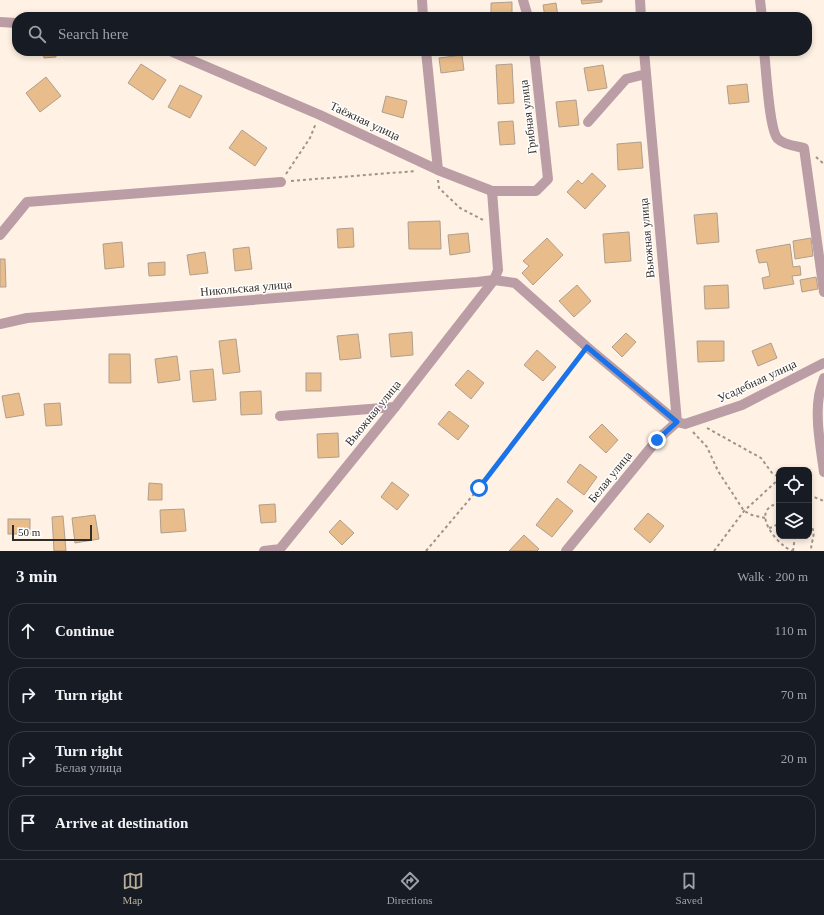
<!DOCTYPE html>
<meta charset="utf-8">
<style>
:root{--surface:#171b24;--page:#242831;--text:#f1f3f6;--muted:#9ea1a6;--line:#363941;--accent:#b6ac98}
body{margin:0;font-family:"Times New Roman",serif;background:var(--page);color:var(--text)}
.controls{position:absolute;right:12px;bottom:12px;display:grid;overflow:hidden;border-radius:8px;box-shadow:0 2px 6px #0003}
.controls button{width:36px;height:36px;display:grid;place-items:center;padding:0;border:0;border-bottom:1px solid var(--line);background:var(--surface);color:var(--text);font:20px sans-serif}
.scale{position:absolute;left:12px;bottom:10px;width:80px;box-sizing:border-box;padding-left:4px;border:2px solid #332d27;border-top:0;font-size:11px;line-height:14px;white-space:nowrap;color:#332d27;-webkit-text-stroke:3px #fff;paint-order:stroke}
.stop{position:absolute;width:12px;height:12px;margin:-9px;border:3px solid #1a73e8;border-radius:50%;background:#fff}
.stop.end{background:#1a73e8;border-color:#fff;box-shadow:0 1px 4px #0008}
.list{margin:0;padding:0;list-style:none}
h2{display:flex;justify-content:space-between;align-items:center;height:52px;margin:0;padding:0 16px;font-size:17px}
h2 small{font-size:13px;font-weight:400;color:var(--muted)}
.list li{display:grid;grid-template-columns:26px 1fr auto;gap:12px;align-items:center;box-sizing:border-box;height:56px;margin:0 8px 8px;padding:0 8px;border:1px solid var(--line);border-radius:16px}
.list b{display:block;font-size:15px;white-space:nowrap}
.list p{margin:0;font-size:13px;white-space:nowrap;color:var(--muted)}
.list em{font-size:13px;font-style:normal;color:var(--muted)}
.icon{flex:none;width:22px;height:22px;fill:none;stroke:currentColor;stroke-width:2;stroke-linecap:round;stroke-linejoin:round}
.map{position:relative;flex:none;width:824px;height:551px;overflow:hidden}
.search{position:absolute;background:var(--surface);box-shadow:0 2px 6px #0003;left:12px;right:12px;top:12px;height:44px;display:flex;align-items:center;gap:10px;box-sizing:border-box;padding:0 14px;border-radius:16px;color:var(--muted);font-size:15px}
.sheet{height:308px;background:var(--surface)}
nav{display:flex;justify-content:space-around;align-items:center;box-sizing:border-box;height:56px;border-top:1px solid var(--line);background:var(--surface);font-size:11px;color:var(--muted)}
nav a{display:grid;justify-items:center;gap:2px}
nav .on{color:var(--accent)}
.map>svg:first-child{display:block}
</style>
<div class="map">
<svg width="824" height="551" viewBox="0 0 824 551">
<rect width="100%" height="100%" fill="#fff2e4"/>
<!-- building -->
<g fill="#e8bc8b" stroke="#af9f8f">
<path d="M581,0H602V2L582,4Z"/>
<path d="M512,2V13L491,14V3Z"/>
<path d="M556,3L558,17H545L543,5Z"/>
<path d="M43,51H56V57L44,58Z"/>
<path d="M462,55L464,70L441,73L439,58Z"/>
<path d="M141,64L166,80L153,100L128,83Z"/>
<path d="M512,64L514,103L498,104L496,65Z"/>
<path d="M603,65L607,88L588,91L584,68Z"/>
<path d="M46,77L61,96L40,112L26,93Z"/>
<path d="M747,84L749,102L729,104L727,86Z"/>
<path d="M180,85L202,96L190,118L168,107Z"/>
<path d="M386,96L407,101L403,118L382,112Z"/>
<path d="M576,100L579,125L559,127L556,102Z"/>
<path d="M513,121L515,144L500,145L498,122Z"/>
<path d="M242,130L267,148L255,166L229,148Z"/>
<path d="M641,142L643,168L618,170L617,144Z"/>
<path d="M592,173L606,186L585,209L567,192L578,180L582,184Z"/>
<path d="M717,213L719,242L697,244L694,215Z"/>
<path d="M440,221L441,249H409L408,222Z"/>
<path d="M353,228L354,247L338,248L337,229Z"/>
<path d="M629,232L631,261L605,263L603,234Z"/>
<path d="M468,233L470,252L450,255L448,235Z"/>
<path d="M547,238L563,255L533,285L522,273L529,266L523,261Z"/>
<path d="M811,238L813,256L795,259L793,241Z"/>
<path d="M122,242L124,267L105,269L103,244Z"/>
<path d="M790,244L793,267L800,266L801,275L792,276L794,284L764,289L762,278L770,276L767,262L759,263L756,250Z"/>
<path d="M249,247L252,269L235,271L233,249Z"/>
<path d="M205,252L208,273L190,275L187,255Z"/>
<path d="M0,259H5L6,287H0Z"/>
<path d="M165,262V275L149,276L148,263Z"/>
<path d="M816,277L818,289L802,292L800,280Z"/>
<path d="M577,285L591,301L574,317L559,301Z"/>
<path d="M728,285L729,308L705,309L704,286Z"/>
<path d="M412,332L413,355L391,357L389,334Z"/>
<path d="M626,333L636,342L622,357L612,347Z"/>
<path d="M358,334L361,358L340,360L337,336Z"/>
<path d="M236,339L240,372L223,374L219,341Z"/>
<path d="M697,341H724V361L698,362Z"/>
<path d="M771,343L777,358L758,366L752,351Z"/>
<path d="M537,350L556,367L543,381L524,365Z"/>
<path d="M109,354H130L131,383H109Z"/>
<path d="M177,356L180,380L158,383L155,359Z"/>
<path d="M213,369L216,400L193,402L190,371Z"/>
<path d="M468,370L484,383L471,399L455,385Z"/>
<rect x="306" y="373" width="15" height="18"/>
<path d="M261,391L262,414L241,415L240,392Z"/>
<path d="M19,393L24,415L6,418L2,396Z"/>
<path d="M60,403L62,425L46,426L44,404Z"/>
<path d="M449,411L469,426L458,440L438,424Z"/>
<path d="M602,424L618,440L606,453L589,437Z"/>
<path d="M338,433L339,457L318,458L317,434Z"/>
<path d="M580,464L597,477L584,495L567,482Z"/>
<path d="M392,482L409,495L397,510L381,497Z"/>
<path d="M149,483L162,484V500H148Z"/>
<path d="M557,498L573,511L552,537L536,525Z"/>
<path d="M275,504L276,522L261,523L259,505Z"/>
<path d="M184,509L186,531L161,533L160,510Z"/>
<path d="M648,513L664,526L650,543L634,529Z"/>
<path d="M95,515L99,539L75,543L72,518Z"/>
<path d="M63,516L66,551H54L52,517Z"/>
<rect x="8" y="519" width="22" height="15"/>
<path d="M340,520L354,533L342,545L329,532Z"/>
<path d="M524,535L539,549L537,551H509Z"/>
</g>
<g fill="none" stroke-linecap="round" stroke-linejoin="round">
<!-- path -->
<g stroke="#9d948a" stroke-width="2" stroke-dasharray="3 3" stroke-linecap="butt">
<path d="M816,157L824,164"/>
<path d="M286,174L310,138L316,123"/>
<path d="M438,180L439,188L460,208L485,221"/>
<path d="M291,181L416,171"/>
<path d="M707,428L761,458L772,473L779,477"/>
<path d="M693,432L707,447L718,471L744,511L752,515L765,518"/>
<path d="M809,495L824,501"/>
<path d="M779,509L773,505C770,507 767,509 766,512C762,523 775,539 784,546C786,548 789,549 792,551"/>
<path d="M809,523C818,534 811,538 811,551"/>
<path d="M769,528L773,527L779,523"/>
<path d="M426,551L479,488L581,354"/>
<path d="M714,551L744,511L779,479"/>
<path d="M793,551L795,536"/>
</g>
<!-- minor -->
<g stroke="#bb9ea5" stroke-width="10">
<path d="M422,0L423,17"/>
<path d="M523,0L528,17"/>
<path d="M640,0L641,17"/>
<path d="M760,0L762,17"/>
<path d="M0,22L17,23"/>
<path d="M170,51L320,115L438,170L492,191H536L548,179L534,51"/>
<path d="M426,51L438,170"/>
<path d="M644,51L677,422"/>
<path d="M764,51C766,66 769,131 778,139C784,145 796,146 804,148L824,292"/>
<path d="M588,122L626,79L646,74"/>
<path d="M0,235L27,202L281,182"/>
<path d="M0,324L27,318L477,282L494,280L515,283L587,347L677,422L685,424L742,405L824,363"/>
<path d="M824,378C822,384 820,390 819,396C815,419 821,449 824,472"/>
<path d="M280,416L395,407"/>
<path d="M264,551L280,549L395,407L494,280L498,270L492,191"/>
<path d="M566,551L657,440L677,422"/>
</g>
</g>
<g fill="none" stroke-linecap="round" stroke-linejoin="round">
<!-- route -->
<path stroke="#1a73e8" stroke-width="5" d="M479,488L587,347L677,422L657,440"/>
</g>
<g text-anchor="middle" stroke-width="3" stroke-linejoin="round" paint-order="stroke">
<!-- street labels -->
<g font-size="12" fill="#332d27" stroke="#fff">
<text transform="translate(528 117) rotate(-97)" y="4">Грибная улица</text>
<text transform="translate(365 121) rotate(25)" y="4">Таёжная улица</text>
<text transform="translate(647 238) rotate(-95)" y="4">Вьюжная улица</text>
<text transform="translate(246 288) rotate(-5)" y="4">Никольская улица</text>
<text transform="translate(757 381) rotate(-25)" y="4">Усадебная улица</text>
<text transform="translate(373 413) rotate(-51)" y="4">Вьюжная улица</text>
<text transform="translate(610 477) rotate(-51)" y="4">Белая улица</text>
</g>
</g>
</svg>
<div class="controls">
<button><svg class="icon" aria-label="locate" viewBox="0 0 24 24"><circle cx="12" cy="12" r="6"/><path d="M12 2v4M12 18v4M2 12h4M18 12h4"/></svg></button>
<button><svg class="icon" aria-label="layers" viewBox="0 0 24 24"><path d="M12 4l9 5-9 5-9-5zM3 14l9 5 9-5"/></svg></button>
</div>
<div class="scale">50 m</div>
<div class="stop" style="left:479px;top:488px"></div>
<div class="stop end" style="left:657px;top:440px"></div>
<div class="search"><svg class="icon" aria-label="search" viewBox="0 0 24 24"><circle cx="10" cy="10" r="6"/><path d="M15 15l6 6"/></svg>Search here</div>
</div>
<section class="sheet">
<h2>3 min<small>Walk · 200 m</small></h2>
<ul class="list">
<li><svg class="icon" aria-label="ahead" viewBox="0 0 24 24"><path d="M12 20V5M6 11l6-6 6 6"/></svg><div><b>Continue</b></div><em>110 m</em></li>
<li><svg class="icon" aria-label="right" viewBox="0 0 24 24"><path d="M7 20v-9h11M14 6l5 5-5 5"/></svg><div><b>Turn right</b></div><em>70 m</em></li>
<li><svg class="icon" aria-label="right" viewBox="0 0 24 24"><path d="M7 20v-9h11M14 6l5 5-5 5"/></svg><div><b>Turn right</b><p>Белая улица</p></div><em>20 m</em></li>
<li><svg class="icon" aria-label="arrive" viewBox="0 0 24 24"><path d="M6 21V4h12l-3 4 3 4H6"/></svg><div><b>Arrive at destination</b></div></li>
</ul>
</section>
<nav>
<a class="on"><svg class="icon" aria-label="map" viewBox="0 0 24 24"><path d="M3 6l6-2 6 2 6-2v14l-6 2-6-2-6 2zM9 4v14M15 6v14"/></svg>Map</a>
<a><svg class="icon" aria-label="directions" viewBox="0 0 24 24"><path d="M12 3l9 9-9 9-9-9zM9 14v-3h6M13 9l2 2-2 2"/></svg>Directions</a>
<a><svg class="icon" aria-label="saved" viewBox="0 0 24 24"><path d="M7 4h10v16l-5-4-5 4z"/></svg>Saved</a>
</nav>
